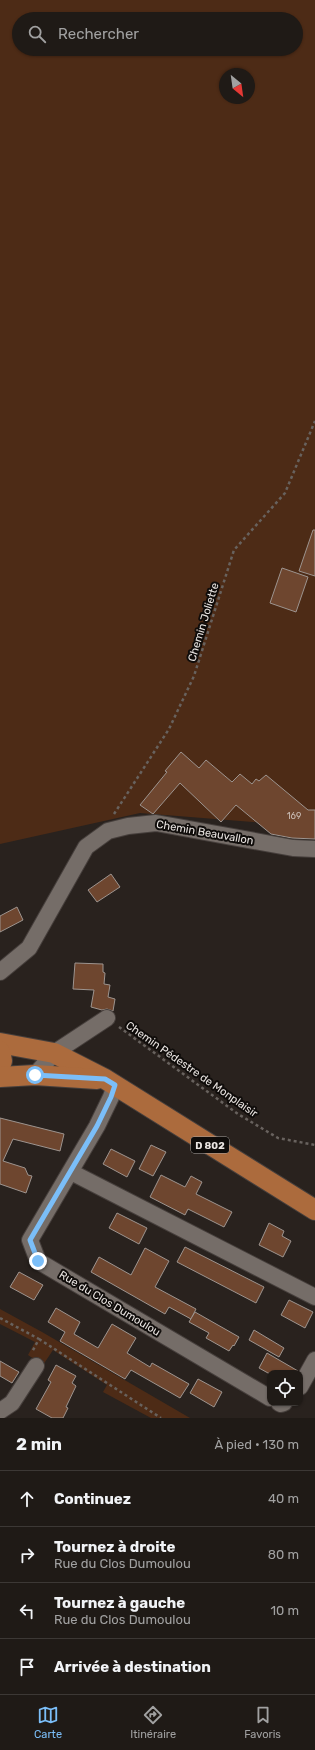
<!DOCTYPE html>
<html lang="fr">
<meta charset="utf-8">
<style>
:root{--surface:#1f1a16;--page:#2c2723;--text:#f1f3f6;--muted:#a1a1a1;--line:#3c3835;--accent:#7bbef8}
body{margin:0;font-family:Rubik,sans-serif;background:var(--page);color:var(--text)}
.controls{position:absolute;right:12px;bottom:12px;display:grid;overflow:hidden;border-radius:8px;box-shadow:0 1px 3px #0004}
.controls button{width:36px;height:36px;display:grid;place-items:center;padding:0;border:0;border-bottom:1px solid var(--line);background:var(--surface);color:var(--text);font:20px sans-serif}
.compass{position:absolute;left:219px;top:68px;width:36px;height:36px;border-radius:50%;background:var(--surface);box-shadow:0 1px 3px #0004;rotate:151deg}
.stop{position:absolute;width:12px;height:12px;margin:-9px;border:3px solid #7bbef8;border-radius:50%;background:#fff}
.stop.end{background:#7bbef8;border-color:#fff;box-shadow:0 1px 4px #0008}
.list{margin:0;padding:0;list-style:none}
h2{display:flex;justify-content:space-between;align-items:center;height:52px;margin:0;padding:0 16px;font-size:17px}
h2 small{font-size:13px;font-weight:400;color:var(--muted)}
.list li{display:grid;grid-template-columns:26px 1fr auto;gap:12px;align-items:center;box-sizing:border-box;height:56px;padding:0 16px;border-top:1px solid var(--line)}
.list b{display:block;font-size:15px;white-space:nowrap}
.list p{margin:0;font-size:13px;white-space:nowrap;color:var(--muted)}
.list em{font-size:13px;font-style:normal;color:var(--muted)}
.icon{flex:none;width:22px;height:22px;fill:none;stroke:currentColor;stroke-width:2;stroke-linecap:round;stroke-linejoin:round}
.map{position:relative;flex:none;width:315px;height:1418px;overflow:hidden}
.search{position:absolute;background:var(--surface);box-shadow:0 1px 3px #0004;left:12px;right:12px;top:12px;height:44px;display:flex;align-items:center;gap:10px;box-sizing:border-box;padding:0 14px;border-radius:22px;color:var(--muted);font-size:15px}
.sheet{height:276px;background:var(--surface)}
nav{display:flex;justify-content:space-around;align-items:center;box-sizing:border-box;height:56px;border-top:1px solid var(--line);background:var(--surface);font-size:11px;color:var(--muted)}
nav a{display:grid;justify-items:center;gap:2px}
nav .on{color:var(--accent)}
.map>svg:first-child{display:block}
</style>
<div class="map">
<svg width="315" height="1418" viewBox="0 0 315 1418">
<rect width="100%" height="100%" fill="#29221e"/>
<!-- green -->
<g fill="#4d2b16" fill-rule="evenodd">
<path d="M0,0H315V827L140,813L0,844ZM19,19H296V49H19ZM225,74H249V98H225Z"/>
<path d="M0,1309L42,1332L190,1418H151L103,1392L107,1385L53,1350L43,1365L28,1355L35,1342L0,1324Z"/>
</g>
<!-- building -->
<g fill="#6e462f" stroke="#9d948f">
<path d="M313,530H315V576L299,571Z"/>
<path d="M282,568L308,577L296,612L270,603Z"/>
<path d="M181,752L199,768L206,760L232,782L240,774L252,784L256,779L259,781L266,775L308,810H315V839L292,838L271,834L236,805L221,822L180,783L153,814L140,805L167,772L165,771Z"/>
<path d="M111,874L120,887L97,902L88,890Z"/>
<path d="M17,907L23,920L0,932V916Z"/>
<path d="M75,963L103,964V972L105,973L104,984L110,985L108,997L115,999L113,1011L107,1009L102,1010L91,1007L94,990L73,989Z"/>
<path d="M0,1118L64,1134L60,1151L13,1139L3,1161L25,1168L28,1175L32,1176L26,1193L0,1184Z"/>
<path d="M151,1145L166,1152L153,1176L139,1169Z"/>
<path d="M111,1149L135,1161L127,1177L103,1164Z"/>
<path d="M161,1175L185,1187L191,1176L202,1182L196,1194L232,1212L224,1227L188,1209L185,1215L150,1197Z"/>
<path d="M117,1213L147,1228L139,1244L109,1228Z"/>
<path d="M269,1223L284,1231L282,1236L291,1241L283,1257L259,1245Z"/>
<path d="M185,1247L264,1287L256,1303L177,1262Z"/>
<path d="M145,1248L169,1261L155,1287L196,1309L191,1319L169,1307L165,1314L91,1272L99,1257L131,1275Z"/>
<path d="M19,1272L43,1285L34,1300L10,1287Z"/>
<path d="M289,1300L313,1312L305,1328L281,1315Z"/>
<path d="M56,1308L80,1322L74,1334L98,1348L112,1324L136,1338L127,1353L150,1367L152,1363L189,1384L180,1398L131,1370L125,1379L60,1341L65,1332L48,1322Z"/>
<path d="M195,1312L239,1337L234,1346L233,1345L229,1351L206,1338L209,1333L189,1322Z"/>
<path d="M254,1330L284,1348L279,1357L249,1340Z"/>
<path d="M267,1353L298,1371L297,1373H268L259,1368Z"/>
<path d="M0,1361L19,1372L12,1383L0,1376Z"/>
<path d="M56,1365L76,1376L72,1383L76,1386L66,1407L68,1408L63,1418H52L36,1409L51,1382L48,1380Z"/>
<path d="M198,1379L222,1392L214,1407L190,1393Z"/>
</g>
<g fill="none" stroke-linecap="round" stroke-linejoin="round">
<!-- minor casing -->
<g stroke="#463f3c" stroke-width="18">
<g id="minor">
<path d="M0,972L29,948L86,847L108,831L128,826L156,823L293,848L315,849"/>
<path d="M35,1075L54,1053L107,1018"/>
<path d="M115,1085L111,1097L97,1126L30,1240L38,1261L270,1398"/>
<path d="M71,1172L315,1297"/>
<path d="M300,1387L315,1360"/>
<path d="M279,1403L281,1404L284,1403"/>
<path d="M0,1411L12,1403L36,1366"/>
</g>
</g>
<!-- major casing -->
<g stroke="#463f3c" stroke-width="22">
<g id="major">
<path d="M0,1043L54,1053L105,1079L315,1210"/>
<path d="M0,1051L2,1061L0,1066"/>
<path d="M0,1077L35,1075L97,1079"/>
</g>
</g>
<!-- path -->
<g stroke="#68625e" stroke-width="2.5" stroke-dasharray="3 3" stroke-linecap="butt">
<path d="M114,814L169,729L194,676L234,550L285,493L315,421"/>
<path d="M119,1027L238,1114L278,1138L315,1145"/>
<path d="M0,1318L39,1339L32,1352"/>
<path d="M39,1339L161,1418"/>
</g>
<!-- minor -->
<use href="#minor" stroke="#756d68" stroke-width="16"/>
<!-- major -->
<use href="#major" stroke="#ac6b3d" stroke-width="20"/>
</g>
<g fill="none" stroke-linecap="round" stroke-linejoin="round">
<!-- route -->
<path stroke="#7bbef8" stroke-width="5" d="M35,1075L105,1079L115,1085L111,1097L97,1126L30,1240L38,1261"/>
</g>
<g text-anchor="middle" stroke-width="4" stroke-linejoin="round" paint-order="stroke">
<!-- number labels -->
<g font-size="9" fill="#cbbdb5">
<text x="294" y="819">169</text>
</g>
<!-- shield labels -->
<rect fill="#0f0c0a" stroke="#a8a4a1" stroke-width="1" x="191" y="1137" width="38" height="16" rx="3"/>
<g font-size="10" font-weight="bold" fill="#eae5e2">
<text x="210" y="1149">D 802</text>
</g>
<!-- street labels -->
<g font-size="11" fill="#eae5e2" stroke="#0f0c0a">
<text transform="translate(203 622) rotate(-73)" y="4">Chemin Joliette</text>
<text transform="translate(205 832) rotate(10)" y="4">Chemin Beauvallon</text>
<text transform="translate(192 1069) rotate(35)" y="4">Chemin Pédestre de Monplaisir</text>
<text transform="translate(110 1303) rotate(31)" y="4">Rue du Clos Dumoulou</text>
</g>
</g>
</svg>
<div class="controls">
<button><svg class="icon" aria-label="locate" viewBox="0 0 24 24"><circle cx="12" cy="12" r="6"/><path d="M12 2v4M12 18v4M2 12h4M18 12h4"/></svg></button>
</div>
<svg class="compass" viewBox="-18 -18 36 36"><path d="M0-13l5 13h-10z" fill="#e53935"/><path d="M0 13l5-13h-10z" fill="#a1a1a1"/></svg>
<div class="stop" style="left:35px;top:1075px"></div>
<div class="stop end" style="left:38px;top:1261px"></div>
<div class="search"><svg class="icon" aria-label="search" viewBox="0 0 24 24"><circle cx="10" cy="10" r="6"/><path d="M15 15l6 6"/></svg>Rechercher</div>
</div>
<section class="sheet">
<h2>2 min<small>À pied · 130 m</small></h2>
<ul class="list">
<li><svg class="icon" aria-label="ahead" viewBox="0 0 24 24"><path d="M12 20V5M6 11l6-6 6 6"/></svg><div><b>Continuez</b></div><em>40 m</em></li>
<li><svg class="icon" aria-label="right" viewBox="0 0 24 24"><path d="M7 20v-9h11M14 6l5 5-5 5"/></svg><div><b>Tournez à droite</b><p>Rue du Clos Dumoulou</p></div><em>80 m</em></li>
<li><svg class="icon" aria-label="left" viewBox="0 0 24 24"><path d="M17 20v-9H6M10 6l-5 5 5 5"/></svg><div><b>Tournez à gauche</b><p>Rue du Clos Dumoulou</p></div><em>10 m</em></li>
<li><svg class="icon" aria-label="arrive" viewBox="0 0 24 24"><path d="M6 21V4h12l-3 4 3 4H6"/></svg><div><b>Arrivée à destination</b></div></li>
</ul>
</section>
<nav>
<a class="on"><svg class="icon" aria-label="map" viewBox="0 0 24 24"><path d="M3 6l6-2 6 2 6-2v14l-6 2-6-2-6 2zM9 4v14M15 6v14"/></svg>Carte</a>
<a><svg class="icon" aria-label="directions" viewBox="0 0 24 24"><path d="M12 3l9 9-9 9-9-9zM9 14v-3h6M13 9l2 2-2 2"/></svg>Itinéraire</a>
<a><svg class="icon" aria-label="saved" viewBox="0 0 24 24"><path d="M7 4h10v16l-5-4-5 4z"/></svg>Favoris</a>
</nav>
